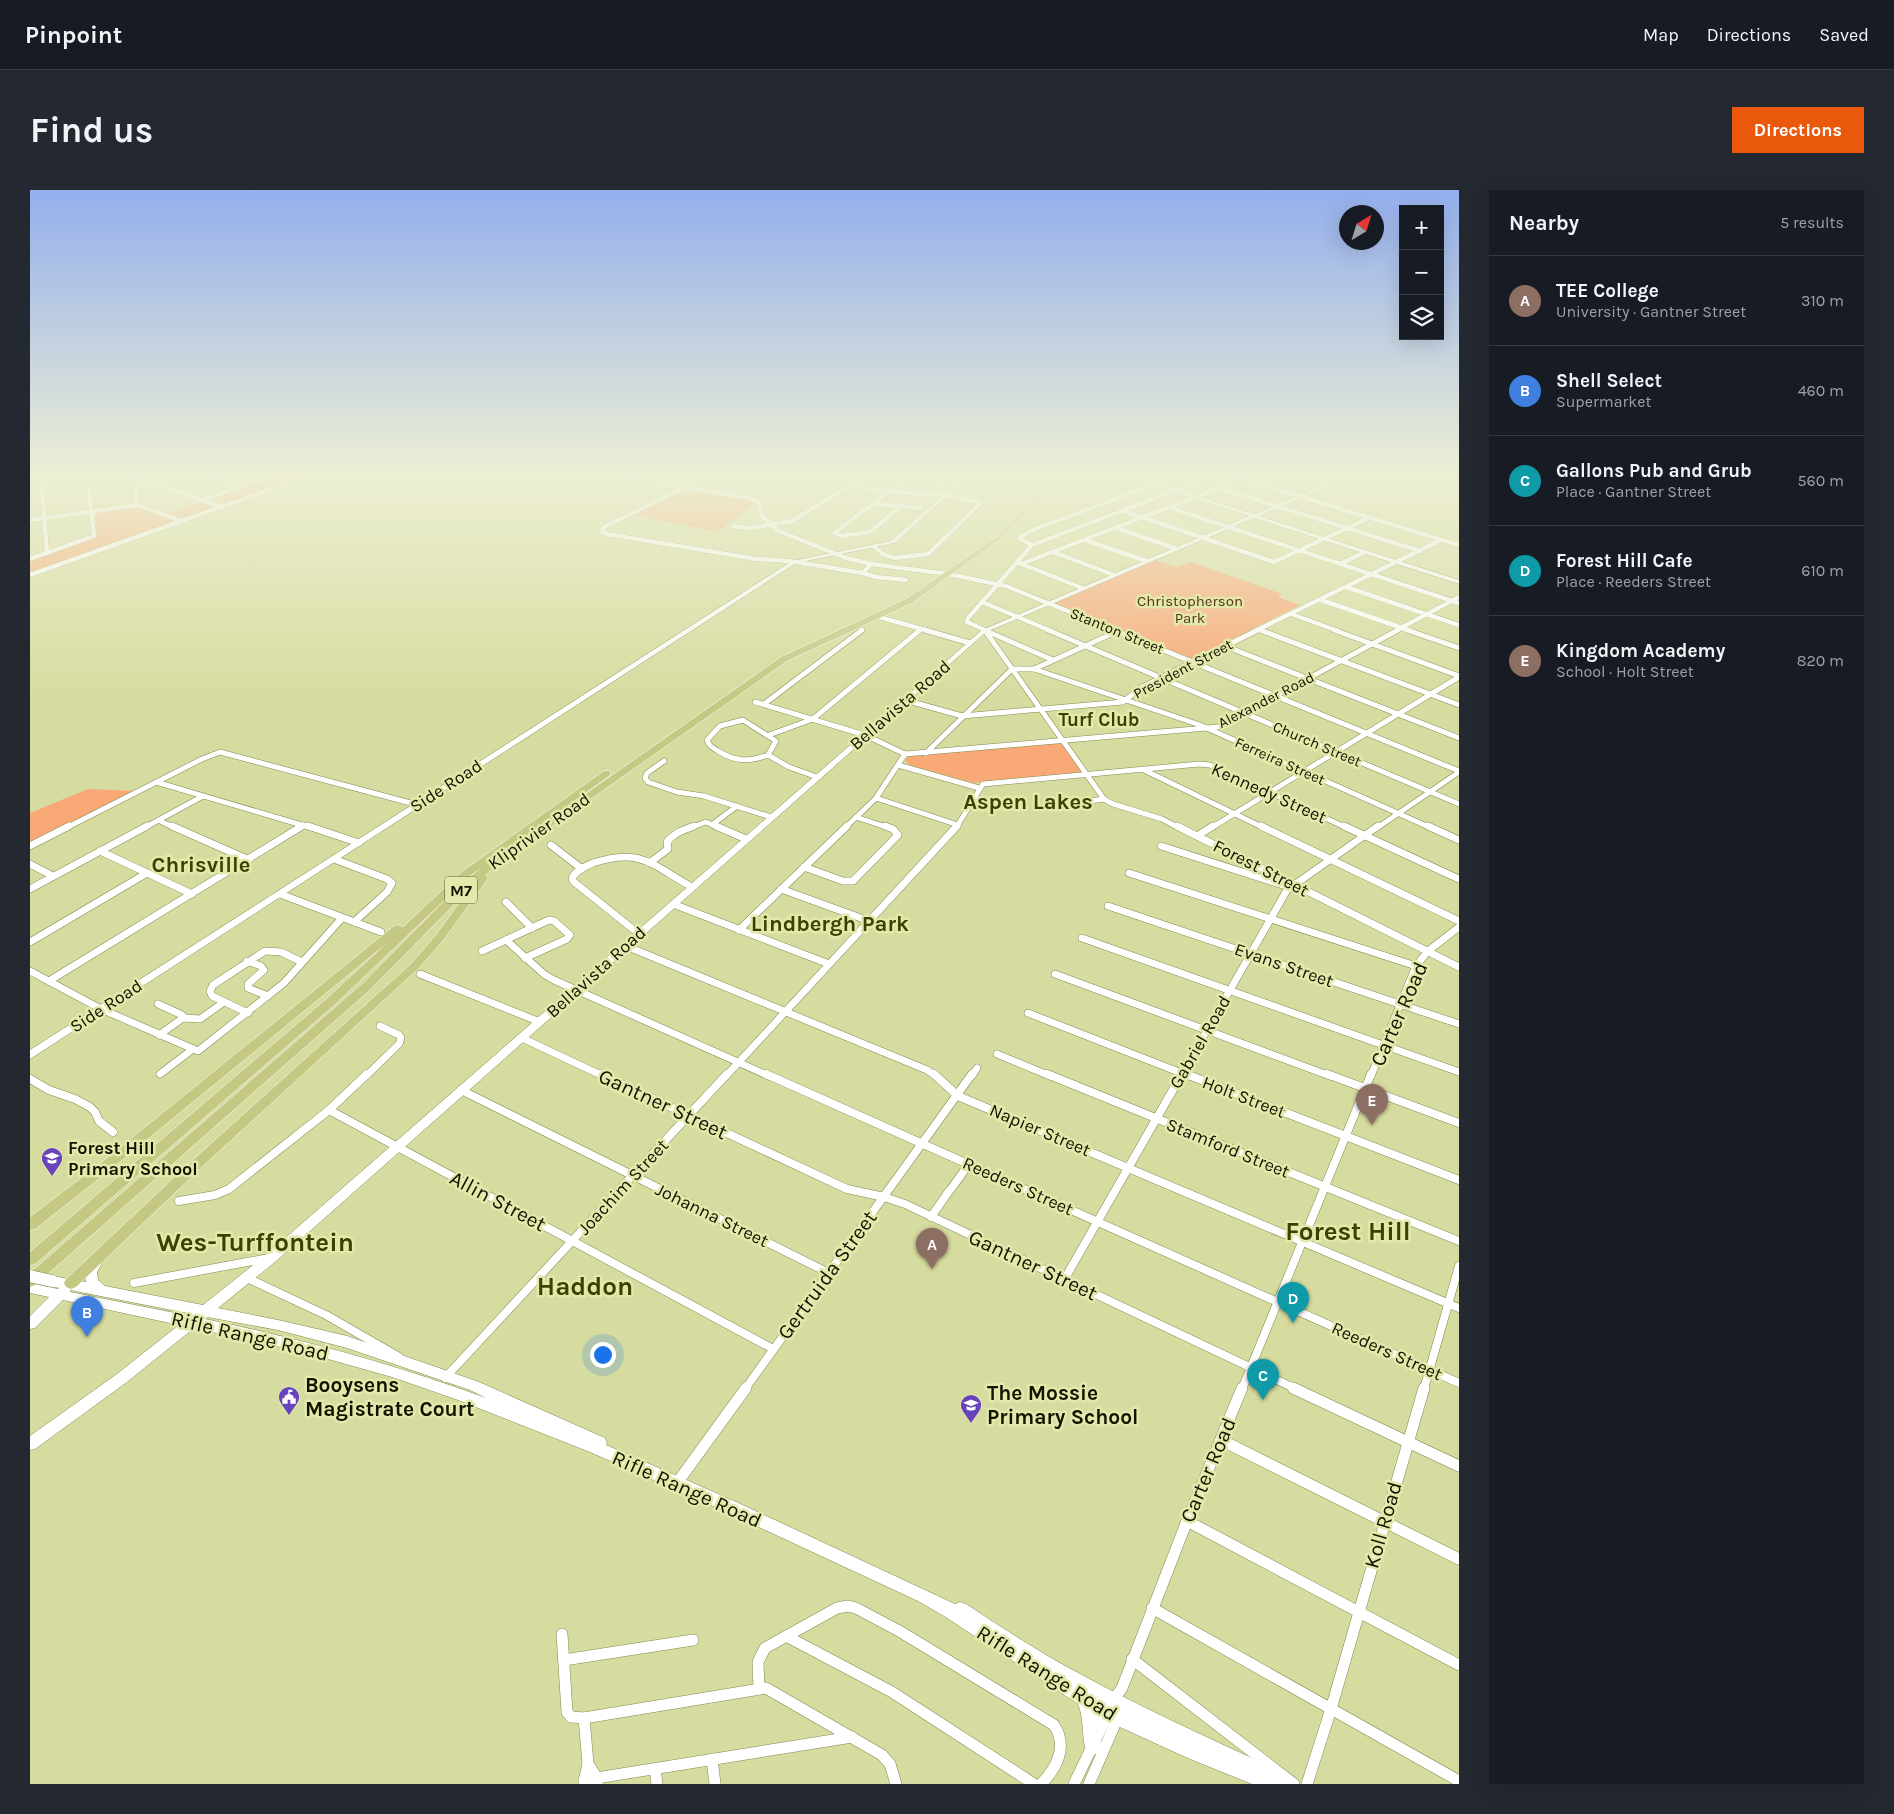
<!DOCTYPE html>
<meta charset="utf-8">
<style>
:root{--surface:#171b24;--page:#242831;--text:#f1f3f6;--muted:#9ea1a6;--line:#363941;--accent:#ea580c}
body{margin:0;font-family:Karla,sans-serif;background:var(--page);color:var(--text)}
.controls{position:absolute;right:15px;top:15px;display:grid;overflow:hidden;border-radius:0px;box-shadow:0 5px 20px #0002}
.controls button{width:45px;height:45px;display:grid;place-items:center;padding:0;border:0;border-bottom:1px solid var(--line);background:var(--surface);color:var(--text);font:25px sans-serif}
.compass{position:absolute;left:1309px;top:15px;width:45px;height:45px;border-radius:50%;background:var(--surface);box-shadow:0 5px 20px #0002;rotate:38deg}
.you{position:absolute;left:572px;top:1164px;width:18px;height:18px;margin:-12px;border:4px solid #fff;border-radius:50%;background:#1a73e8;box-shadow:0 0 0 8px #1a73e833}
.badge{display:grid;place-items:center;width:32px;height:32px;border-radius:50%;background:var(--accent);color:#fff;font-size:16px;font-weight:700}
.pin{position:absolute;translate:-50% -41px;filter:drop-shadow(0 1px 2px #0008)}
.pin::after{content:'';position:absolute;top:26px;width:18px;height:15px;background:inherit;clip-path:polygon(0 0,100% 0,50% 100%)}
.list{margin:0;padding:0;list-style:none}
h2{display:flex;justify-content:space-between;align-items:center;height:65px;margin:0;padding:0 20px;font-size:21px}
h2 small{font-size:16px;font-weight:400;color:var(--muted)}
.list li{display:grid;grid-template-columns:32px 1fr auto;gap:15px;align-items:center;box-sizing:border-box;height:90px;padding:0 20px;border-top:1px solid var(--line)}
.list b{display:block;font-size:19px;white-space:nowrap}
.list p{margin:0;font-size:16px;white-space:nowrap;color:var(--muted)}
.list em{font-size:16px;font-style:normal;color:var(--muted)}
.icon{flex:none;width:28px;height:28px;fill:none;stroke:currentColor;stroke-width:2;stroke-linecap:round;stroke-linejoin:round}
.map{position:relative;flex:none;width:1429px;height:1594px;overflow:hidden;border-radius:0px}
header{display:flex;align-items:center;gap:30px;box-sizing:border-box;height:70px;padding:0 25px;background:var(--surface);border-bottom:1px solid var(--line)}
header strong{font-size:24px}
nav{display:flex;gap:28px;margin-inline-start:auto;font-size:18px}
.intro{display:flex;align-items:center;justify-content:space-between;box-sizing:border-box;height:120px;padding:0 30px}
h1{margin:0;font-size:35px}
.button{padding:12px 22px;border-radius:0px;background:var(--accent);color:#fff;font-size:18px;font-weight:700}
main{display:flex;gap:30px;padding:0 30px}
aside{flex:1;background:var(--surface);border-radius:0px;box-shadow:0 5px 20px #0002}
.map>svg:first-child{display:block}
</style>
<header>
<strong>Pinpoint</strong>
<nav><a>Map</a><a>Directions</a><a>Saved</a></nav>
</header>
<div class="intro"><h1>Find us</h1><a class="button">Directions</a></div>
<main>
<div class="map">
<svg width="1429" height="1594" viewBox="0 0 1429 1594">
<rect width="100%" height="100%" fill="#d6dc9f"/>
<!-- green -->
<g fill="#f8a976">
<path d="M248,285H274L193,314L178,309Z"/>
<path d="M655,299L717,309L725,314L697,333L696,336L689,342L603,325Z"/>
<path d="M173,311L187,316L150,329L136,324Z"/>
<path d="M107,317L146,331L0,382V370L67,347L66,322Z"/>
<path d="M1126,370L1147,377L1161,372L1252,404L1248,407L1270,415L1162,469L1025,413Z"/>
<path d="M1029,553L1033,555L1052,581L1051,583L944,593L881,576L875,571L878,566Z"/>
<path d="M58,599L107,601L0,655V623Z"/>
</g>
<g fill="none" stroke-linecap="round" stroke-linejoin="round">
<!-- street-far4 casing -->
<g stroke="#84894f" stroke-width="5">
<g id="street-far4">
<path d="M98,285L192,317"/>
<path d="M175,285L210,296"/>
<path d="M584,285L720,308L729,313L732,326L749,341L816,368L841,374L918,384L976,396L1087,441"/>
<path d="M680,285L574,337L571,341L577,344L726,369L759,371L833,383"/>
<path d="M1200,285L1429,355"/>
<path d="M876,289L918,293"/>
<path d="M119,292L105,298L108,315L151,331"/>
<path d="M1189,298L1390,361"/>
<path d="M172,310L242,285"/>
<path d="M842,314L892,318"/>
<path d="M871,316L840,342L812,346L804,343L881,285"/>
<path d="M1138,317L1429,413"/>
<path d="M1094,321L1244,372L1339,328"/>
<path d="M0,330L108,315"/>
<path d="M703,336L719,338L762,331L819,296L862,302L922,306L951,313L898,364L864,368L853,364L844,357"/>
<path d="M1086,338L1147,359"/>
<path d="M1055,350L1116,371"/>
<path d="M1002,355L989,348L1005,339L1149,285"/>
<path d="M1023,362L1084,385"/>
<path d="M17,363L12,297L25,285"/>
<path d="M0,369L64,346L57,285"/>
<path d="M989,373L1052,398"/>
<path d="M841,374L833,383L846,387L876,390"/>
<path d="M991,374L1212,289"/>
<path d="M1310,374L1335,362"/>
<path d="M0,385L281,285"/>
<path d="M1316,397L1429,435"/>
<path d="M1291,410L1381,441"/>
<path d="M952,412L1021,441"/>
<path d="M1261,424L1308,441"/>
<path d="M849,427L899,441"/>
<path d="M1230,440L1233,441"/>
<path d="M830,441L832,440"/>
<path d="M888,441L891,439"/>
<path d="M957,441L937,432L938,428L1002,355L1186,285"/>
<path d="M1225,441L1411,350"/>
<path d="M1365,441L1429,407"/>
</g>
</g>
<!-- street-far3 casing -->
<g stroke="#84894f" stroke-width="6">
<g id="street-far3">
<path d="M895,440L940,453"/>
<path d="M954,440L1023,470"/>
<path d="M1018,440L1429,614"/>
<path d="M1084,440L1429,581"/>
<path d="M1230,440L1429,515"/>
<path d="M1304,440L1429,486"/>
<path d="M1377,440L1429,458"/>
<path d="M956,442L1074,609"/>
<path d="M1195,456L1429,548"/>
<path d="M1004,479L1088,441"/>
<path d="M875,510L932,526L1093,512L1110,498L1228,440"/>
<path d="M725,512L835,545L875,564"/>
<path d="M734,514L832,440"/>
<path d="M713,530L746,551L738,565C718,572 706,572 688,561C683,558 679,556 677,550L690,536Z"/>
<path d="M739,545L783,529L890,440"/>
<path d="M896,563L982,479H1004L1170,535L1401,638"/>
<path d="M875,564L1188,537L1368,440"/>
<path d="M738,565L759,577L787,587"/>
<path d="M634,571L617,583L615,588L618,592L647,602L674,606L741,627"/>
<path d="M868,575L949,598"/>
<path d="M1114,580L1234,638"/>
<path d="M126,592L282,638"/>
<path d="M846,608L928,635"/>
<path d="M1026,616L1074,609L1083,614L1132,629L1149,638"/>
<path d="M826,627L859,638"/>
<path d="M128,630L145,638"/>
<path d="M683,634L707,616"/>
<path d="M36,638L172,569L190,562L388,615"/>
<path d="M114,638L173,606"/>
<path d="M270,638L274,635"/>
<path d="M660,638L676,632L689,638"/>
<path d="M815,638L846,608L875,564"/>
<path d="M926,638L953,594L1169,574L1180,575L1317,638"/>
<path d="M1181,638L1429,487"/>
<path d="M1347,638L1429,582"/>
</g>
</g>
<!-- street-far2 casing -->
<g stroke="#84894f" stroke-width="8">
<g id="street-far2">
<path d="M142,636L219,670"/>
<path d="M278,636L329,653"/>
<path d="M686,636L716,649"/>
<path d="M1147,636L1429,777"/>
<path d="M1231,636L1429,731"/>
<path d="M1314,636L1429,689"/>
<path d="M1398,636L1429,650"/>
<path d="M1167,646L1183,636"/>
<path d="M521,655L552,679"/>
<path d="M0,656L39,636"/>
<path d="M1131,656L1259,697"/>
<path d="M70,661L162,704"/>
<path d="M304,669L357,689L362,693L357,702L324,732"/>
<path d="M622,671L638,659L637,652C644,643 653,640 664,636"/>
<path d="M0,674L23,686"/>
<path d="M774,677L813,691H823L868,645L863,639L855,636"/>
<path d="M1099,683L1386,776"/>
<path d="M0,699L117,636"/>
<path d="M751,699L839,731"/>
<path d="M250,704L351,742"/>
<path d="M476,712L502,738"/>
<path d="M643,714L799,774"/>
<path d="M1078,716L1429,834"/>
<path d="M709,740L817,636"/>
<path d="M609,744L544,692L542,689C544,681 556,676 563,673C612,657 623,676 662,697"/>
<path d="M1052,748L1429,882"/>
<path d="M476,750L515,785L524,790L739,886"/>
<path d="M0,752L117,683"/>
<path d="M596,756L897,880L906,886"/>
<path d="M452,761L519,730L524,731L540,745L537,749L495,768"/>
<path d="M217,771L231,776L234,780L218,794V798L238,806"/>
<path d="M0,781L71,819L168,861L254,793L312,728"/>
<path d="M390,784L510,832"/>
<path d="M1025,784L1300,886"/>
<path d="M19,791L272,636"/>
<path d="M128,814L152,825L154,828"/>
<path d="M218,823L182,806L180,801L183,795L235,761L251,762L272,772"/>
<path d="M998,823L1159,886"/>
<path d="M129,845L153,828L170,829L194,812"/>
<path d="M492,848L573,886"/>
<path d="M967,864L1020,886"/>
<path d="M130,884L163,859"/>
<path d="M336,886L369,854L371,848L369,845L350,836"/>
<path d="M696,886L927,636"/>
<path d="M942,886L947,878"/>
<path d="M1151,886L1257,700L1348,636"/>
<path d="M1341,886L1386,776L1398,761L1429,737"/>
</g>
</g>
<!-- street-far1 casing -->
<g stroke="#84894f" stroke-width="9">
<g id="street-far1">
<path d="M570,884L817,999L854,1007L875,1014L1266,1199"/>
<path d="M736,884L1429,1193"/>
<path d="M904,884L928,906L1429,1118"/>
<path d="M1017,884L1429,1051"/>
<path d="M1156,884L1429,990"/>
<path d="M1297,884L1429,933"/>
<path d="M0,889L19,900L45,909L60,917L65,922L69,931L83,942"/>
<path d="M431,900L799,1083"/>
<path d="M299,920L743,1159"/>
<path d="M921,999L939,974"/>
<path d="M149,1011L185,1005L199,999L299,920L337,884"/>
<path d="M901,1027L919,1001"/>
<path d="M217,1088L296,1125L369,1167"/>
<path d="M1034,1090L1152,884"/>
<path d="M104,1093L239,1068"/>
<path d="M415,1188L697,884"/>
<path d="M715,1199L942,884"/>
<path d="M1212,1199L1341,884"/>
<path d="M1394,1199L1429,1076"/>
</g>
</g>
<!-- street casing -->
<g stroke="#84894f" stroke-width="12">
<g id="street">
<path d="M1263,1198L1429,1276"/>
<path d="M1191,1250L1429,1369"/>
<path d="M647,1293L716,1198"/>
<path d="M1157,1331L1429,1475"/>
<path d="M1122,1418L1429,1591"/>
<path d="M532,1444L537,1522L541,1527L554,1528L736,1498L852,1565L860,1574L866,1594"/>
<path d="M756,1446L862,1502L1004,1594"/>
<path d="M1102,1469L1264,1594"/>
<path d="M534,1470L663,1450"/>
<path d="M729,1498L728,1472L735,1458L807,1418L818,1416L826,1418L871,1442L1024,1535C1038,1556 1027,1578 1011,1594"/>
<path d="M1082,1512L1092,1498L1157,1331L1212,1198"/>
<path d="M554,1528L558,1574L554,1592"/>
<path d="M682,1569L685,1594"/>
<path d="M558,1574L567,1588V1594"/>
<path d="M625,1579L627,1594"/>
<path d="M554,1590L822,1547"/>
<path d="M1044,1594L1079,1522"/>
<path d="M1059,1594L1088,1527"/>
<path d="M1277,1594L1301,1519L1394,1198"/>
</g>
</g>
<!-- secondary casing -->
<g stroke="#84894f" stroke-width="1">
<g id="secondary">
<path d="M935,285H941L865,353L766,373L0,869V860L762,371L861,351Z"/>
<path d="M1064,285C1119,285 1172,308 1224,324L1291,296L1300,291L1301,285H1307L1304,293L1295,298L1229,326L1429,390V394L1224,328L956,442L245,1072L188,1118L248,1130L317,1146L449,1192L575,1248L577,1253L576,1255L702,1310L925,1414L930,1412L936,1414C974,1439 1012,1464 1052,1485C1121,1523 1193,1554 1264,1588L1267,1594H1222L1160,1569L1070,1528L1071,1557L1069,1563L1063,1565L1057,1563C1051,1548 1055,1531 1048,1514L914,1426L888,1411L692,1320L560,1262L428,1210L362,1187L273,1162L164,1138L97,1192L5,1259L0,1260V1246L87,1184L149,1135L33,1110L5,1138L0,1139V1126L19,1107L0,1103V1093L28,1099L29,1098L18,1095L16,1091L18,1087L22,1086L56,1092L55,1082L63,1067L67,1066L71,1067L73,1071L67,1082L68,1090L75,1096L173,1115L237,1064L952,440L1219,326L1122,295ZM40,1100L162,1124L160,1126L40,1102ZM177,1127L248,1140L317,1158L440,1200L456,1208C364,1174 271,1149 175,1129Z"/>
</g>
</g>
<!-- primary casing -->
<g stroke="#fff" stroke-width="1">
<path id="primary" d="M1045,285H1053L1013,307L972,348L882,413L757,471L468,674L455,685L458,688L457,690L414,749L390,777L174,975L46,1097L41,1099L36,1097L34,1093L36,1089L164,969L382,773L406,745L442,696L341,799L5,1095L0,1097V1083L333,793L425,700L453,676L441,685L302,817L5,1074L0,1076V1062L294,811L357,753L81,979L5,1039L0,1040V1027L71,973L364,736L368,735L373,737L433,681L574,581H580V585L507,638L751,467L876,409L968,346L1009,305Z"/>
</g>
<!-- street-far4 -->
<use href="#street-far4" stroke="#fff" stroke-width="4.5"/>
<!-- street-far3 -->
<use href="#street-far3" stroke="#fff" stroke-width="5"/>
<!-- street-far2 -->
<use href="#street-far2" stroke="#fff" stroke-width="7"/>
<!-- street-far1 -->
<use href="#street-far1" stroke="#fff" stroke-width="8"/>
<!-- street -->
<use href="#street" stroke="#fff" stroke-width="11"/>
<!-- secondary -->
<use href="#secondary" fill="#fff" fill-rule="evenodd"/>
<!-- primary -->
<use href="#primary" fill="#c4c882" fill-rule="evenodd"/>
<!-- secondary-bridge casing -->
<g stroke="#84894f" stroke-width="13" stroke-linecap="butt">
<path id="secondary-bridge" d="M0,1086L22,1091"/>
</g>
<!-- secondary-bridge -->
<use href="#secondary-bridge" stroke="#fff" stroke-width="12"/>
</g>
<!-- sky -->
<linearGradient id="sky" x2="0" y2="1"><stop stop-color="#94afed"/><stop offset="0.56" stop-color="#edefd4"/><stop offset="1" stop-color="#edefd4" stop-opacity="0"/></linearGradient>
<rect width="1429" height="508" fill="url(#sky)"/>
<!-- icons -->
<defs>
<g id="school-pin" transform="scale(1.125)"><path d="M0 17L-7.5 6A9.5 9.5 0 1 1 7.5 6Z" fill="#6843bb" stroke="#e3e9ab"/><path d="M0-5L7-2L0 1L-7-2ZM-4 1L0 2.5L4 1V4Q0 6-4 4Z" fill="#fff"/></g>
<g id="civic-pin" transform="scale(1.125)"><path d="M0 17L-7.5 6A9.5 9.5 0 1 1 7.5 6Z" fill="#6843bb" stroke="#e3e9ab"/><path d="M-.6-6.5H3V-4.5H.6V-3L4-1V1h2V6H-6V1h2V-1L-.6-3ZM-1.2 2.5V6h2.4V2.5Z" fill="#fff"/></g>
</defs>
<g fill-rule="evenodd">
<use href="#school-pin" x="22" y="968"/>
<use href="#civic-pin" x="259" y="1207"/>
<use href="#school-pin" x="941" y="1215"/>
</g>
<g text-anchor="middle" stroke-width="5" stroke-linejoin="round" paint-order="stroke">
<!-- far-park labels -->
<g font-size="15" fill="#573117" stroke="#e3e9ab">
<text x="1160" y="416">Christopherson<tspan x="1160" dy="17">Park</tspan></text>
</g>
<!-- far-street labels -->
<g font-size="15" fill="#121400" stroke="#e3e9ab">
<text transform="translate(1087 441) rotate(22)" y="5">Stanton Street</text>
<text transform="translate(1153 479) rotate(-28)" y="5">President Street</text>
<text transform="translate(1236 510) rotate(-27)" y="5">Alexander Road</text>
<text transform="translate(1287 554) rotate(23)" y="5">Church Street</text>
<text transform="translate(1250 571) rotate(24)" y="5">Ferreira Street</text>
</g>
<!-- shield labels -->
<rect fill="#e3e9ab" stroke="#515433" stroke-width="1" x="415" y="686.5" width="32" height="27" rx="4"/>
<g font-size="16" font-weight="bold" fill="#121400">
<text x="431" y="706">M7</text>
</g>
<!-- street labels -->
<g font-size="18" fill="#121400" stroke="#e3e9ab">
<text transform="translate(870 515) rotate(-41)" y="6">Bellavista Road</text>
<text transform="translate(416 596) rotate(-33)" y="6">Side Road</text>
<text transform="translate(1239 603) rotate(24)" y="6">Kennedy Street</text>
<text transform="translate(509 641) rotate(-35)" y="6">Kliprivier Road</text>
<text transform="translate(1231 678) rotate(27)" y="6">Forest Street</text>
<text transform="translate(1254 775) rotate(19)" y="6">Evans Street</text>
<text transform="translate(566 782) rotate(-42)" y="6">Bellavista Road</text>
<text transform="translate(76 816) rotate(-33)" y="6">Side Road</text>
<text transform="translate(1170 852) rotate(-60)" y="6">Gabriel Road</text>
<text transform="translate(1214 907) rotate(21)" y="6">Holt Street</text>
<text transform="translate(1010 940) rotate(23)" y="6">Napier Street</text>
<text transform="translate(1198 958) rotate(22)" y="6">Stamford Street</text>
<text transform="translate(988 996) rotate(24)" y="6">Reeders Street</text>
<text transform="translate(593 997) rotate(-47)" y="6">Joachim Street</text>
<text transform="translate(682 1025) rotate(26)" y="6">Johanna Street</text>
<text transform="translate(1357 1161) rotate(24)" y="6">Reeders Street</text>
</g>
<!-- poi labels -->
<g font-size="18" font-weight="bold" fill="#121400" stroke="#e3e9ab" text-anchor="start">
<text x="38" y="964">Forest Hill<tspan x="38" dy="21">Primary School</tspan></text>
</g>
<!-- far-district labels -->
<g font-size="19" font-weight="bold" fill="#3d4000" stroke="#e3e9ab">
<text x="1069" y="536">Turf Club</text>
</g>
<!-- near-street labels -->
<g font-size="21" fill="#121400" stroke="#e3e9ab">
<text transform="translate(1369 824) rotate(-66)" y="7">Carter Road</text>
<text transform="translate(633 914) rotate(25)" y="7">Gantner Street</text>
<text transform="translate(468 1011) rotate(28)" y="7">Allin Street</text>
<text transform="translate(1003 1075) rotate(25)" y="7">Gantner Street</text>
<text transform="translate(797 1085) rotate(-54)" y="7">Gertruida Street</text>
<text transform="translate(220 1146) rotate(13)" y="7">Rifle Range Road</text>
<text transform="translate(1178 1280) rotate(-67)" y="7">Carter Road</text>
<text transform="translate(657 1299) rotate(24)" y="7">Rifle Range Road</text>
<text transform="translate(1353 1335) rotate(-74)" y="7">Koll Road</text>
<text transform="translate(1017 1483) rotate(32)" y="7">Rifle Range Road</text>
</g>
<!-- near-poi labels -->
<g font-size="21" font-weight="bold" fill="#121400" stroke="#e3e9ab" text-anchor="start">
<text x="275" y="1202">Booysens<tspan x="275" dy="24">Magistrate Court</tspan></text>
<text x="957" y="1210">The Mossie<tspan x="957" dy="24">Primary School</tspan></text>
</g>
<!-- district labels -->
<g font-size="22" font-weight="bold" fill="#3d4000" stroke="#e3e9ab">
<text x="998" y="619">Aspen Lakes</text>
<text x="171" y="682">Chrisville</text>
<text x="800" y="741">Lindbergh Park</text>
</g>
<!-- near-district labels -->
<g font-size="26" font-weight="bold" fill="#3d4000" stroke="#e3e9ab">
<text x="1318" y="1050">Forest Hill</text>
<text x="225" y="1061">Wes-Turffontein</text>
<text x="555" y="1105">Haddon</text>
</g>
</g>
</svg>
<div class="controls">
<button>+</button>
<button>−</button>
<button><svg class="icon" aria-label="layers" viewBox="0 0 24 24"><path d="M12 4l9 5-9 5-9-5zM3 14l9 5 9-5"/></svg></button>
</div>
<svg class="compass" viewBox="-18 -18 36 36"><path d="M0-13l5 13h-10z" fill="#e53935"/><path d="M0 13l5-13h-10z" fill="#9ea1a6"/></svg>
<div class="you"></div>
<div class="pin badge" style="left:902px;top:1079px;background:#8d6e63">A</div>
<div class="pin badge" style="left:57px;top:1147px;background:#3f7fe0">B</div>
<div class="pin badge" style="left:1233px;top:1210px;background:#0f9aa8">C</div>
<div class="pin badge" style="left:1263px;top:1133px;background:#0f9aa8">D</div>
<div class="pin badge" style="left:1342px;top:935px;background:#8d6e63">E</div>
</div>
<aside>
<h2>Nearby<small>5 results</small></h2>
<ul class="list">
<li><span class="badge" style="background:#8d6e63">A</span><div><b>TEE College</b><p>University · Gantner Street</p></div><em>310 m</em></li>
<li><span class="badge" style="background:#3f7fe0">B</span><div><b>Shell Select</b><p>Supermarket</p></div><em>460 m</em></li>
<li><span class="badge" style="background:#0f9aa8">C</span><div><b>Gallons Pub and Grub</b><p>Place · Gantner Street</p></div><em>560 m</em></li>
<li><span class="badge" style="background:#0f9aa8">D</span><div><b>Forest Hill Cafe</b><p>Place · Reeders Street</p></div><em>610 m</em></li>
<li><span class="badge" style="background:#8d6e63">E</span><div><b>Kingdom Academy</b><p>School · Holt Street</p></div><em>820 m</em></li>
</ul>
</aside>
</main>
